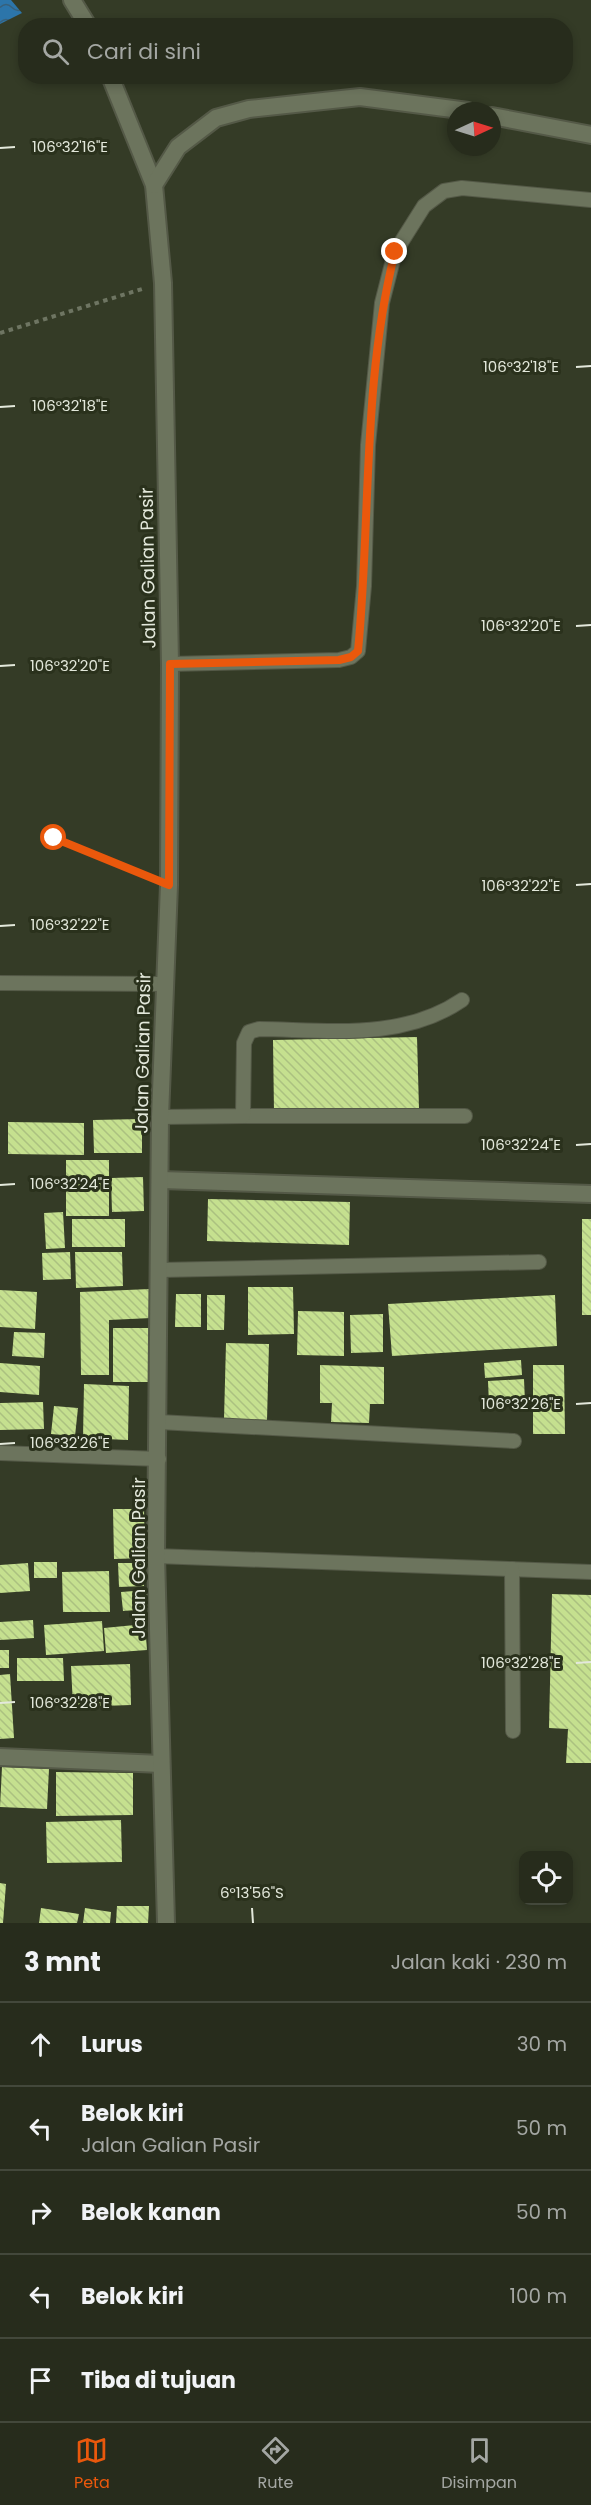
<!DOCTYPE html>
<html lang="id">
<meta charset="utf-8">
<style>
:root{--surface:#272c1c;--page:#333829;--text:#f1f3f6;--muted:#a4a7a3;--line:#43483b;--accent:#ea580c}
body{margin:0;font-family:Poppins,sans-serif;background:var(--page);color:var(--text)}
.controls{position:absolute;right:18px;bottom:18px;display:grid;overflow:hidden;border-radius:12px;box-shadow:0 3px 9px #0003}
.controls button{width:54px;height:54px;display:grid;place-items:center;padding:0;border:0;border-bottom:2px solid var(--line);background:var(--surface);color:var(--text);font:30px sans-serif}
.compass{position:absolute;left:447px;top:102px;width:54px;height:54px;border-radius:50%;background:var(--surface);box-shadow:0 3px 9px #0003;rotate:86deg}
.stop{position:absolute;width:18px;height:18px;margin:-14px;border:4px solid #ea580c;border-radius:50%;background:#fff}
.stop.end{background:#ea580c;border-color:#fff;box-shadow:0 2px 6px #0008}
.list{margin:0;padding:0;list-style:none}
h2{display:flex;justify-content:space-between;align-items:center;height:78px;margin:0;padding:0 24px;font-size:26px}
h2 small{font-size:20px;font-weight:400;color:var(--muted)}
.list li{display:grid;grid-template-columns:39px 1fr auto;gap:18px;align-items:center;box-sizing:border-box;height:84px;padding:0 24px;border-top:2px solid var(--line)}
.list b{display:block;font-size:22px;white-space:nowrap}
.list p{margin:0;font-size:20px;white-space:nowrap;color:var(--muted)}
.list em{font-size:20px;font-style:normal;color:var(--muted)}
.icon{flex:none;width:33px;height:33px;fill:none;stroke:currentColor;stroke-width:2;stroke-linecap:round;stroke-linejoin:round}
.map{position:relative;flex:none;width:591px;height:1923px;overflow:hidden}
.search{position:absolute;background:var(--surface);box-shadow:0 3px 9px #0003;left:18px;right:18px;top:18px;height:66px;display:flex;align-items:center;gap:15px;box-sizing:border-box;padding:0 21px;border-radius:24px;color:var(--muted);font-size:22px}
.sheet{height:498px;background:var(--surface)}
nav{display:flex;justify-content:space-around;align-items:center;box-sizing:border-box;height:84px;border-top:2px solid var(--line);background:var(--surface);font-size:16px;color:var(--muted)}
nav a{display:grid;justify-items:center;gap:3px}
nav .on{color:var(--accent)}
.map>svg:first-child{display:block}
</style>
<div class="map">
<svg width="591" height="1923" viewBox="0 0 591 1923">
<defs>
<pattern id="water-waves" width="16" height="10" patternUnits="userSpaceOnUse" patternTransform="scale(1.5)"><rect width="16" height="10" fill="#2c75aa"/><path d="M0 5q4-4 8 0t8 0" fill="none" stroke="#37607b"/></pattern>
<pattern id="building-back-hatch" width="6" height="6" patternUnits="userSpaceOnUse" patternTransform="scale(1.5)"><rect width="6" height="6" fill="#c5e08f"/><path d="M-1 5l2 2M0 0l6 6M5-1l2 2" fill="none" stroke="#abc180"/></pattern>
</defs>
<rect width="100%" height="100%" fill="#343b26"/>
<!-- water -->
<path fill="url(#water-waves)" d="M0,0H11L22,13L0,24Z"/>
<!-- building -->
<g fill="url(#building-back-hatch)">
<path d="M417,1037L419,1109L274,1112L273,1040Z"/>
<path d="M142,1119V1153H94L93,1120Z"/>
<path d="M8,1122L84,1123V1155L8,1154Z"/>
<rect x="66" y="1160" width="43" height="56"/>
<path d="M143,1177L144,1211L112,1212L111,1178Z"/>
<path d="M208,1199L350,1202L349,1245L207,1241Z"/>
<path d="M63,1212L65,1248L46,1249L44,1213Z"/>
<rect x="72" y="1219" width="53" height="28"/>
<rect x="582" y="1219" width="9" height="96"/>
<path d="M70,1252L71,1279L43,1280L42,1253Z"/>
<path d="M75,1252H122L123,1286L76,1288Z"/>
<path d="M248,1287H293L294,1334L248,1335Z"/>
<path d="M150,1289L151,1318L109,1320V1375H81L80,1292Z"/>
<path d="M0,1290L37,1292L35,1329L0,1327Z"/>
<path d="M176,1294H201V1327H175Z"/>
<path d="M207,1295H225L224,1330H207Z"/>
<path d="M555,1295L557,1346L392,1356L388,1304Z"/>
<path d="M298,1311L344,1312V1356L297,1355Z"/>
<path d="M383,1314V1352L351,1353L350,1315Z"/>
<rect x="113" y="1328" width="38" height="54"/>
<path d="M14,1332L45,1333L44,1358L12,1356Z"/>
<path d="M226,1343L269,1344L267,1420L224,1419Z"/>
<path d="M521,1360L522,1375L485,1378L484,1363Z"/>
<path d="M0,1363L40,1366L39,1395L0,1392Z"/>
<path d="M320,1365L384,1367V1404H370L369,1423L331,1422L332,1403H320Z"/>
<path d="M533,1365H564L565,1434H533Z"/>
<path d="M524,1379L525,1402L489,1404L488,1381Z"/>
<path d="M84,1384L129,1386L128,1440L83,1438Z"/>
<path d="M43,1402L44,1429L0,1430V1403Z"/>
<path d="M54,1406L78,1408L75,1436L51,1434Z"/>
<path d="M113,1509H144L145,1558L114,1559Z"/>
<rect x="34" y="1562" width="23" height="16"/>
<path d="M28,1563L30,1591L0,1593V1565Z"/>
<path d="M118,1563H143L144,1586L119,1587Z"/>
<path d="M109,1571L110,1612H63L62,1572Z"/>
<path d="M147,1590L149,1609L123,1611L121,1592Z"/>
<path d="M552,1594L591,1595V1763H566L568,1729L549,1728Z"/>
<path d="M33,1620L34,1638L0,1640V1622Z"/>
<path d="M102,1621L104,1651L46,1655L44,1625Z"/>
<path d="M145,1624L147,1650L106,1653L104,1628Z"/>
<rect x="0" y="1650" width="9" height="18"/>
<path d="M17,1658H63L64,1681H17Z"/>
<path d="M130,1664L131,1705L73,1707L71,1666Z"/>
<path d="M10,1674L14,1738L0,1739V1675Z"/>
<path d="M2,1767L49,1769L47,1809L0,1807Z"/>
<path d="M56,1772L133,1773V1815L56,1816Z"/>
<path d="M121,1820L122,1862L47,1863L46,1822Z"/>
<path d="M0,1883L6,1884L3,1923H0Z"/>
<path d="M117,1906H149L148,1923H116Z"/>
<path d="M41,1908L79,1914L77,1923H39Z"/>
<path d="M85,1908L111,1912L110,1923H83Z"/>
</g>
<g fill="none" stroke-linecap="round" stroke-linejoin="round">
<!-- service casing -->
<g stroke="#545947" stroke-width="16">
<g id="service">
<path d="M170,664L339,660L351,657L358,651L364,586L368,445L382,303L395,252L424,206L444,191L462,188L591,200"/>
<path d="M0,983L163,984"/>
<path d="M243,1116H465"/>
<path d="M160,1117L243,1116L244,1043L249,1032L259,1029C328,1030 402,1041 462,1000"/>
<path d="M160,1270L539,1262"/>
<path d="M159,1422L514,1441"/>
<path d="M0,1453L159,1459"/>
<path d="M156,1556L591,1572"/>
<path d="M512,1569L513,1731"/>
</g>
</g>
<!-- minor casing -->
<g stroke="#545947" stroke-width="20">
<g id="minor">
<path d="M161,1180L591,1194"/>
<path d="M0,1757L161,1764"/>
</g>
</g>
<!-- tertiary casing -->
<g stroke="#545947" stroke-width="20">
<g id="tertiary">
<path d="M72,0L88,26"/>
<path d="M110,76L154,185L163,283L170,664L169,885L160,1117L156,1556L166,1923"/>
<path d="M492,116L591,135"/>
<path d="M154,185L178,147L216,118L249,109L360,97L468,111"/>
</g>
</g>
<!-- path -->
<g stroke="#6e7562" stroke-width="4" stroke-dasharray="4.5 4.5" stroke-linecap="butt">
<path d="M0,333L142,289"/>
<path d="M54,838L149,877"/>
</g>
<!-- service -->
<use href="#service" stroke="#6c745d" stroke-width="14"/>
<!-- minor -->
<use href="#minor" stroke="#6c745d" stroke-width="16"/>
<!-- tertiary -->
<use href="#tertiary" stroke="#6c745d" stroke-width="16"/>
</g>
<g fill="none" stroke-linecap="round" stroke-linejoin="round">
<!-- route -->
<path stroke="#ea580c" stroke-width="8" d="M54,838L169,885L170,664L339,660L351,657L358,651C371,518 362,382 395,252"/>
</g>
<!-- ticks -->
<path fill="none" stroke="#e3e8db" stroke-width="2" d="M0,148L15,147M576,367L591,366M0,407L15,406M576,626L591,625M0,666L15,665M576,885L591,884M0,926L15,925M576,1145L591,1144M0,1185L15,1184M576,1404L591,1403M0,1444L15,1443M576,1663L591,1662M0,1703L15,1702M252,1908L253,1923"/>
<g text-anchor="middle" stroke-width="6" stroke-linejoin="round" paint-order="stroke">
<!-- street labels -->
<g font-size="18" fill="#e3e8db" stroke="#2a311c">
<text transform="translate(148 568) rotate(-91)" y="6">Jalan Galian Pasir</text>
<text transform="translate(143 1053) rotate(-89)" y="6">Jalan Galian Pasir</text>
<text transform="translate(139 1558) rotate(-90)" y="6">Jalan Galian Pasir</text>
</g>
</g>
<g font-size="15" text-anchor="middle" fill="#e3e8db" stroke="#2a311c" stroke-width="6" stroke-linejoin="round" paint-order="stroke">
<text x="70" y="152">106°32'16"E</text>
<text x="521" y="372">106°32'18"E</text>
<text x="70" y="411">106°32'18"E</text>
<text x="521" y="631">106°32'20"E</text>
<text x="70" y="671">106°32'20"E</text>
<text x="521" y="891">106°32'22"E</text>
<text x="70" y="930">106°32'22"E</text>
<text x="521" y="1150">106°32'24"E</text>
<text x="70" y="1189">106°32'24"E</text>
<text x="521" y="1409">106°32'26"E</text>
<text x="70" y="1448">106°32'26"E</text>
<text x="521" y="1668">106°32'28"E</text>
<text x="70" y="1708">106°32'28"E</text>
<text x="252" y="1898">6°13'56"S</text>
</g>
</svg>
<div class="controls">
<button><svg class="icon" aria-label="locate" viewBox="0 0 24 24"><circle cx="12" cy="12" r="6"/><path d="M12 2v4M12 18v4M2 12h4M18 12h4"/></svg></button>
</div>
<svg class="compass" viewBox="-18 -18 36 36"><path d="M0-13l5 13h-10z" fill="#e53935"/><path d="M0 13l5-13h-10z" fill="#a4a7a3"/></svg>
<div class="stop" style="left:54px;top:838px"></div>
<div class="stop end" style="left:395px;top:252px"></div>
<div class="search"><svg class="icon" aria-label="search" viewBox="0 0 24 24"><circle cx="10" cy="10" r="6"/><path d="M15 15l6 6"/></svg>Cari di sini</div>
</div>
<section class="sheet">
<h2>3 mnt<small>Jalan kaki · 230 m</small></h2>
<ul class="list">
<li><svg class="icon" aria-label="ahead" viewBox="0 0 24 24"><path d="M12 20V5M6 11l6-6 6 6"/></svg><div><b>Lurus</b></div><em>30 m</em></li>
<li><svg class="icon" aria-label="left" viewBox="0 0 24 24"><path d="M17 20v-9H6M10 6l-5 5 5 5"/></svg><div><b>Belok kiri</b><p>Jalan Galian Pasir</p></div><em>50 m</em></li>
<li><svg class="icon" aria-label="right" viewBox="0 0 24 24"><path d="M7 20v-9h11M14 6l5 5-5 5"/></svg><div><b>Belok kanan</b></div><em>50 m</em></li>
<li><svg class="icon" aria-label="left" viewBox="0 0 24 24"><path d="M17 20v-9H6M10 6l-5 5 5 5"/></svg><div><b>Belok kiri</b></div><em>100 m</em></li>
<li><svg class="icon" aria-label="arrive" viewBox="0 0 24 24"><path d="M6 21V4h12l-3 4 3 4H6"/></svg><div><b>Tiba di tujuan</b></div></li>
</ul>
</section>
<nav>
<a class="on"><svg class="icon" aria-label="map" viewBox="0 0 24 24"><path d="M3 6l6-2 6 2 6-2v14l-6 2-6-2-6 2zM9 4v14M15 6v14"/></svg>Peta</a>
<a><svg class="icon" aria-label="directions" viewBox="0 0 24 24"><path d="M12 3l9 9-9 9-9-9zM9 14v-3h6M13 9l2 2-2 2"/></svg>Rute</a>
<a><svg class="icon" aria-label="saved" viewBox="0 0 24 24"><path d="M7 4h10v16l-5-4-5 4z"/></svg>Disimpan</a>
</nav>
